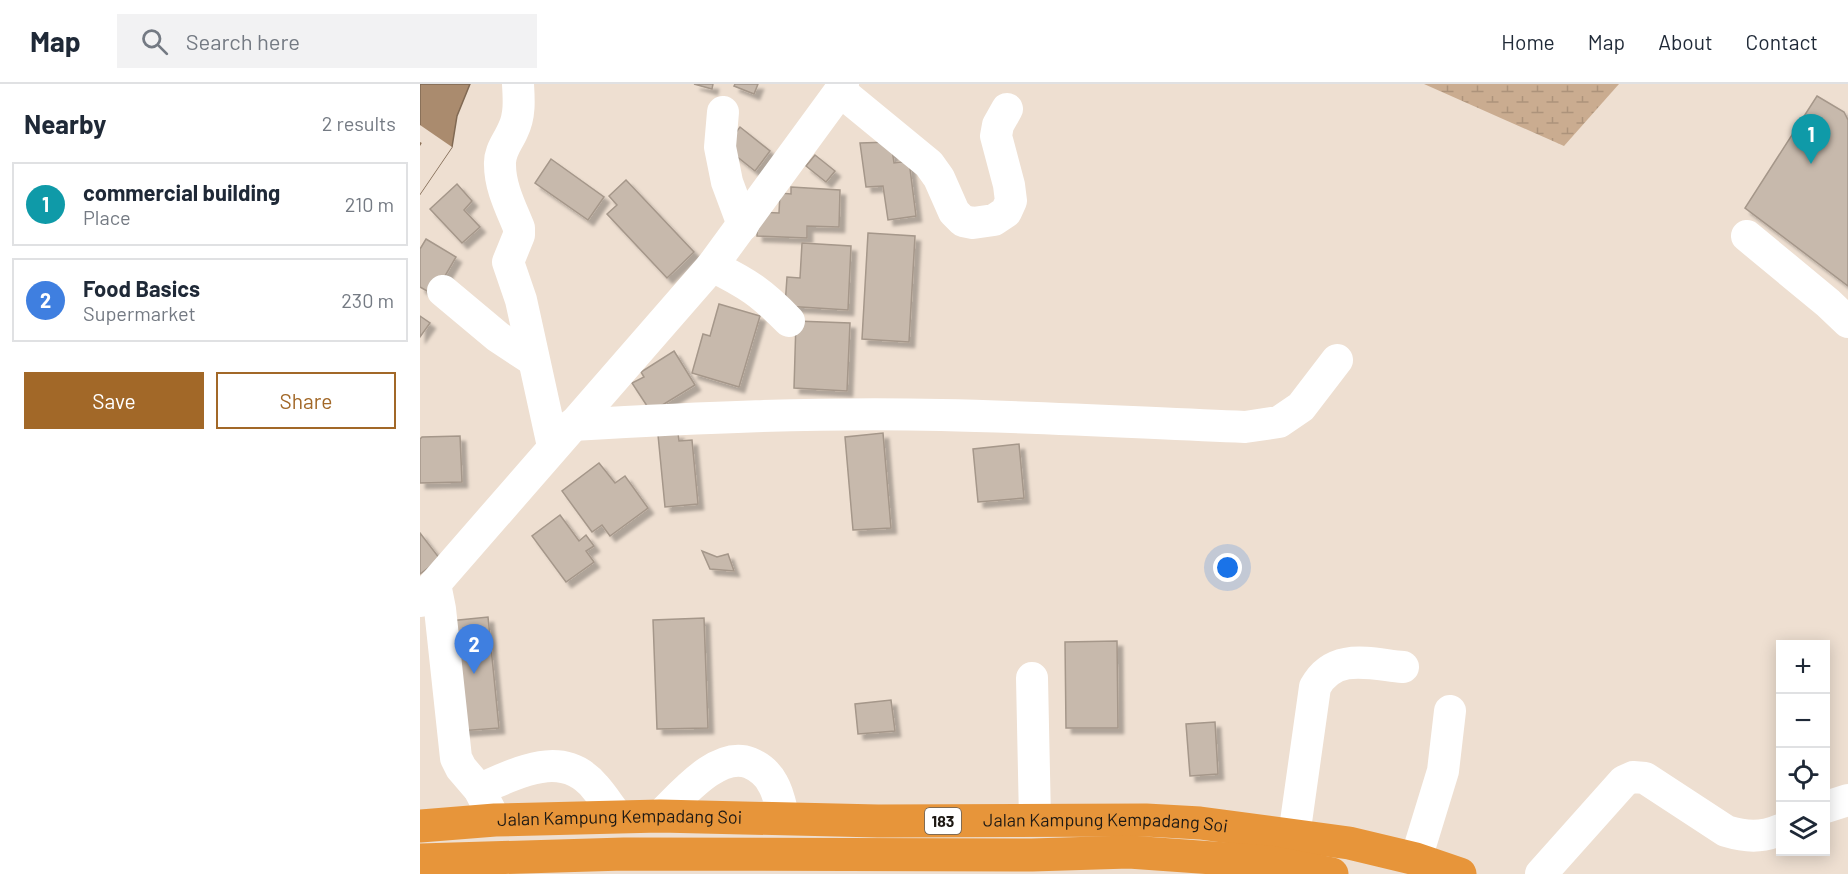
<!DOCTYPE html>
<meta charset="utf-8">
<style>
:root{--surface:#fff;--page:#f2f2f3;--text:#1f2937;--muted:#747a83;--line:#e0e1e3;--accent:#a26828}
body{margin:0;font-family:Barlow,sans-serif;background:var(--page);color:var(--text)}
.controls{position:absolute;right:18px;bottom:18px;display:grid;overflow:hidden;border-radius:0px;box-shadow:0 3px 15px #0003}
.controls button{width:54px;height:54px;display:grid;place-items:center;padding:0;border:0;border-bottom:2px solid var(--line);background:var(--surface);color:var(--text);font:30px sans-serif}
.you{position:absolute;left:808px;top:484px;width:21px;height:21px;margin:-15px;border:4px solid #fff;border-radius:50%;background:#1a73e8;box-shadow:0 0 0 9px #1a73e833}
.badge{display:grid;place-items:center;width:39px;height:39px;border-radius:50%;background:var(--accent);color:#fff;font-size:20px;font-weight:700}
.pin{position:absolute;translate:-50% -50px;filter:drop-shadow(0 2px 3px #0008)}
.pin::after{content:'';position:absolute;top:32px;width:21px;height:18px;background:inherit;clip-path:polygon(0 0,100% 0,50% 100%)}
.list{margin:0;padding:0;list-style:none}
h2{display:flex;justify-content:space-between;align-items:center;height:78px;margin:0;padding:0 24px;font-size:26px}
h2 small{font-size:20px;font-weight:400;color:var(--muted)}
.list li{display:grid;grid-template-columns:39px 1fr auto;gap:18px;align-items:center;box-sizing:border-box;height:84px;margin:0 12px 12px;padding:0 12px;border:2px solid var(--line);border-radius:0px}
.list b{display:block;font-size:22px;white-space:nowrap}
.list p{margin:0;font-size:20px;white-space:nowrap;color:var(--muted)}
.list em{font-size:20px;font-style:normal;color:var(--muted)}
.actions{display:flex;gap:12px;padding:18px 24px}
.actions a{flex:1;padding:14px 0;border:2px solid var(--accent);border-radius:0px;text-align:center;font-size:21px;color:var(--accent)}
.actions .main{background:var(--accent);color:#fff}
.icon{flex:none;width:33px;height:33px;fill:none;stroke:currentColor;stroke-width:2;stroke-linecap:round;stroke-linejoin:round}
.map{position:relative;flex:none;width:1428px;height:790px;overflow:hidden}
header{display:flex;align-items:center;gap:36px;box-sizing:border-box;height:84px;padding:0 30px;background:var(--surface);border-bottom:2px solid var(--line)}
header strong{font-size:28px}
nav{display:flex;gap:33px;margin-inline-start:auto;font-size:21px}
.search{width:420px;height:54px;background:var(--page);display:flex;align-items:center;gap:15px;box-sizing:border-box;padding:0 21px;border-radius:0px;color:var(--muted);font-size:22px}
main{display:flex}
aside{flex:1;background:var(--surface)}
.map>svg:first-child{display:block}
</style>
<header>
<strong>Map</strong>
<div class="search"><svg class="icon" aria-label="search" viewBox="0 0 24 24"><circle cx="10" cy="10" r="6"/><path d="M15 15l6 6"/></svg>Search here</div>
<nav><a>Home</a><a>Map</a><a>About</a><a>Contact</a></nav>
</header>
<main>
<aside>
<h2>Nearby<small>2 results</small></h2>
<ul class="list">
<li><span class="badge" style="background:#0f9aa8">1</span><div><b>commercial building</b><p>Place</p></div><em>210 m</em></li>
<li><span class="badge" style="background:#3f7fe0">2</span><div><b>Food Basics</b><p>Supermarket</p></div><em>230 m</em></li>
</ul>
<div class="actions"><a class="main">Save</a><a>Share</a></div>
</aside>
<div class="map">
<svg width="1428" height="790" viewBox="0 0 1428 790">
<defs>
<pattern id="wetland-marsh" width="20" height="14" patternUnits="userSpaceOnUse" patternTransform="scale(1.5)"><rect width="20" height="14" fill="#caac90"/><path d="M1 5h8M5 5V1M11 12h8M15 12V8" fill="none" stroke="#ad937b"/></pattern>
<filter id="shadow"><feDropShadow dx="5.5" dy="5.5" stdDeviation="1.5" flood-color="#0004"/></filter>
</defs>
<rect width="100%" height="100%" fill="#eedfd1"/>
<!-- wetland -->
<path fill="url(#wetland-marsh)" d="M1004,0H1199L1144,62Z"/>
<!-- water -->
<path fill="#aa8b6e" stroke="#806953" stroke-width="1.5" d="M0,0H50L37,32L32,63L0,110Z"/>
<!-- pier -->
<path fill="#eedfd1" d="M0,41L32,63L0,110V62L2,59L0,58Z"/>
<!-- building -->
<g fill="#c7b9ac" stroke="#a5978a" stroke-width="1.5" filter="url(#shadow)">
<path d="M274,0H293L292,5Z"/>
<path d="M315,0H338L334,10L314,2Z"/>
<path d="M1397,12L1424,28L1428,36V202L1325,124Z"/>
<path d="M320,43L350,67L335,87L305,63Z"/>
<path d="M471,58L474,79L489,77L496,132L468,136L463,102L446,103L440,59Z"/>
<path d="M395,71L415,87L406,98L386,82Z"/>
<path d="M131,75L184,113L168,136L115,99Z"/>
<path d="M206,96L274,168L247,194L187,130L197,121L189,112Z"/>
<path d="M37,100L52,117L44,126L60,143L42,159L10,125Z"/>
<path d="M371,103L420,106L419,143L387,142V154L337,152L338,128L359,129L360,109L371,110Z"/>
<path d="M448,149L495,152L489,258L442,255Z"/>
<path d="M6,155L36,173L14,211L0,203V165Z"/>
<path d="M382,159L431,162L428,226L365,222L367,193L380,194Z"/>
<path d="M299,220L340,232L319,303L272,289L283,250L290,252Z"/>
<path d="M0,232L10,239L0,253Z"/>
<path d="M376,237L430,239L427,307L374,304Z"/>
<path d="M254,267L275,301L231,328L212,299L224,293L221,288Z"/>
<path d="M258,349L259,357L272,356L278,420L245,423L238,351Z"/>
<path d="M463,349L471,444L433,446L425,353Z"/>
<path d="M40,352L42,398L0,399V355L2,353Z"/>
<path d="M599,360L604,414L558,418L553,365Z"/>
<path d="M179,379L195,399L205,392L228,424L190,452L182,441L172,448L142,407Z"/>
<path d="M140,431L159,457L166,451L174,462L166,467L174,478L146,498L112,452Z"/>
<path d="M0,449L20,475L0,490Z"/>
<path d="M282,467L297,473L308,470L314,487L290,485Z"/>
<path d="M68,533L79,644L39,647L29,537Z"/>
<path d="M284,534L288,644L237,645L233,536Z"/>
<path d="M697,557L698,644H646L645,558Z"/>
<path d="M471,616L475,647L438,650L435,620Z"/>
<path d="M795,638L798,690L770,692L766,640Z"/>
</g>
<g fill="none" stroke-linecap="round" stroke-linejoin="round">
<!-- minor -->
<g stroke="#fff" stroke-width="32">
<path d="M98,0C99,16 100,32 93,46C88,58 79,67 80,81C80,103 91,124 99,144V151L88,178L101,216L133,362"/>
<path d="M420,7L509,80L519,94L534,128L543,137L553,139L574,136L586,128L591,117L589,101L576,52L578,41L587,25"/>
<path d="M303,28L300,63L307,98L323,141"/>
<path d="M1327,152L1408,219L1428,238"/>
<path d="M292,182C327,199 342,209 369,237"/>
<path d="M23,207L78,253L113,276"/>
<path d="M152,341C274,334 398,328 521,331C622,333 724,339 825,343L859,338L881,323L917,276"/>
<path d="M15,500L20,525L36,674L41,684L59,705L75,736"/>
<path d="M0,517L292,182L420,7L423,0"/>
<path d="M612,594L615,736"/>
<path d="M59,705C97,690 142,663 175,703C183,712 190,723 198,733"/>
<path d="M1406,723L1428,716"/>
<path d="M240,732C261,712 298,666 330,679C339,683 348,690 353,700C359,710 361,724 364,735"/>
<path d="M874,752L895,603C914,568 950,580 983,583"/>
<path d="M996,775L1023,687L1030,627"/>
<path d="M1121,790L1204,697L1213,693L1225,694L1306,747C1326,753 1341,754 1360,746"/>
</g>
<!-- highway -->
<g stroke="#e7953a" stroke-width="33">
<path id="s1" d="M0,742L75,736L240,732L458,737L726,736L780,739L929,759L996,775L1040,790"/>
<path d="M0,776L204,770L612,771L709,768L849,778L912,790"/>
</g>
</g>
<g text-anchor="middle" stroke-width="6" stroke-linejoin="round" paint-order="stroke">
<!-- shield labels -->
<rect fill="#fff" stroke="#625e5a" stroke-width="1.5" x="505" y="724" width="36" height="26" rx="4.5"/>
<g font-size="16" font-weight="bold" fill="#1e1914">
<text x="523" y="743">183</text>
</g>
<!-- street labels -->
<g font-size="18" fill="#1e1914" stroke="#fff">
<text dy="6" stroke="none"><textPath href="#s1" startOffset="200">Jalan Kampung Kempadang Soi</textPath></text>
<text dy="6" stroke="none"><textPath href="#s1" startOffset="686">Jalan Kampung Kempadang Soi</textPath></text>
</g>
</g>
</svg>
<div class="controls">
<button>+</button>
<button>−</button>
<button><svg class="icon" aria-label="locate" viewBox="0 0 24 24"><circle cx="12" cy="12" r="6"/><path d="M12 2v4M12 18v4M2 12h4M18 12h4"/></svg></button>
<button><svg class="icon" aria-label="layers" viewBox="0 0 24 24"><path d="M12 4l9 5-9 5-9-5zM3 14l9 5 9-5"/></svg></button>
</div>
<div class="you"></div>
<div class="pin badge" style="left:1391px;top:80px;background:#0f9aa8">1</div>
<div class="pin badge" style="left:54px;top:590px;background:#3f7fe0">2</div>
</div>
</main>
